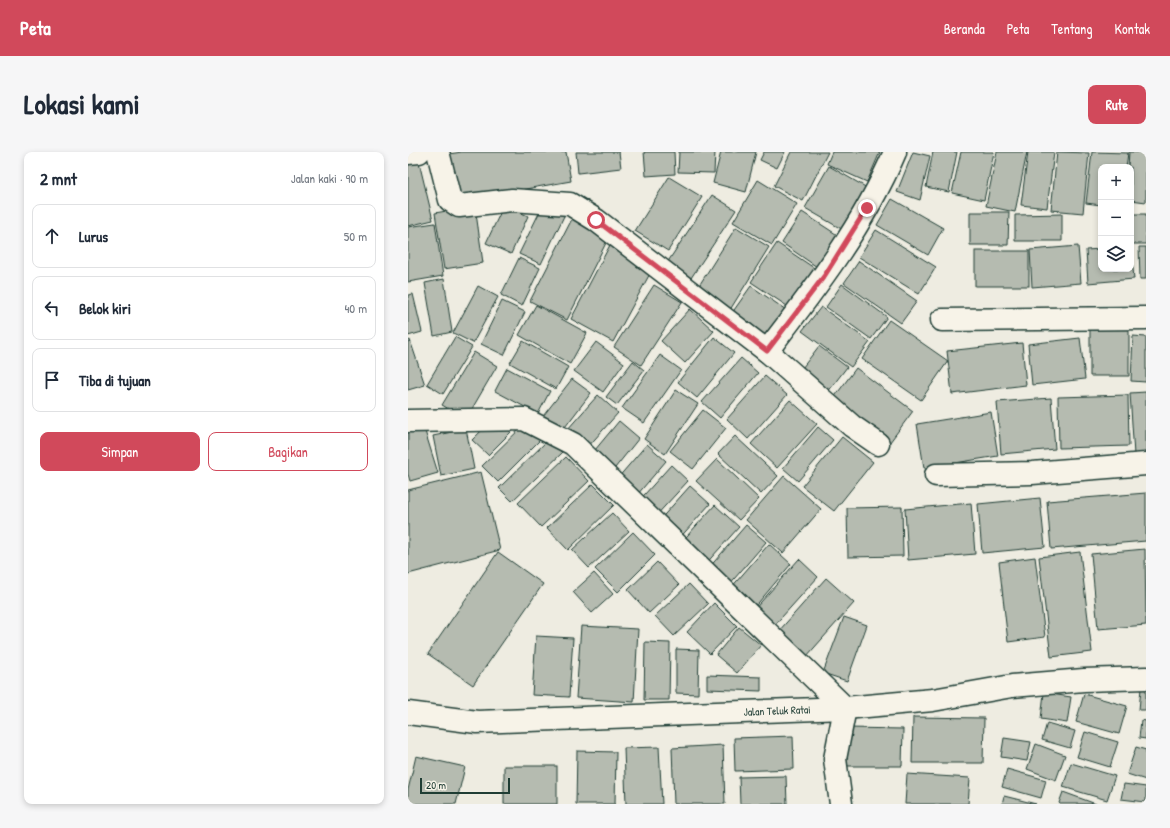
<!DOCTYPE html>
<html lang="id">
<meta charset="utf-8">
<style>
:root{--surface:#fff;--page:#f6f6f7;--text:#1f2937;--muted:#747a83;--line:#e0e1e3;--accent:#d1495b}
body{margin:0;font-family:"Patrick Hand",sans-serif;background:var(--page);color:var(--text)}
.controls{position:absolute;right:12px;top:12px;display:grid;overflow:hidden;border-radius:8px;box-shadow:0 2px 6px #0003}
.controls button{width:36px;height:36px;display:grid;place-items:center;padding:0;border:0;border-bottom:1px solid var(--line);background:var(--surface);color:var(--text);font:20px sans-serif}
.scale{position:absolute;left:12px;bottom:10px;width:90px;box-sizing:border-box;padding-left:4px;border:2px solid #1f3d34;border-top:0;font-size:11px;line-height:14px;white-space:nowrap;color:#1f3d34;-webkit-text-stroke:3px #f7f3e8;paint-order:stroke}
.stop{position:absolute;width:12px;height:12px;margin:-9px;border:3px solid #d1495b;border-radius:50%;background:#fff}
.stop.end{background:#d1495b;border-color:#fff;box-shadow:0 1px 4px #0008}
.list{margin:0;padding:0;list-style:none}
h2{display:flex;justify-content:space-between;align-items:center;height:52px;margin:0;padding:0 16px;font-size:17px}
h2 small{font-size:13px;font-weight:400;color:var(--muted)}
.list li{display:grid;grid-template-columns:26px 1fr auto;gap:12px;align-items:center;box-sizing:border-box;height:64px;margin:0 8px 8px;padding:0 8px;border:1px solid var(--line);border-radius:8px}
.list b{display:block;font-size:15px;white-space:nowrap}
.list em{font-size:13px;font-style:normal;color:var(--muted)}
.actions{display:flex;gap:8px;padding:12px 16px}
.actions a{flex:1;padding:9px 0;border:1px solid var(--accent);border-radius:8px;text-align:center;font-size:14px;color:var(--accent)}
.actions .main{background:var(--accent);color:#fff}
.icon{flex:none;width:22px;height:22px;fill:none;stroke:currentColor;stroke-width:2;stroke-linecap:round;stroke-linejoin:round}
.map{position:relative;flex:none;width:738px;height:652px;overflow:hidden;border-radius:8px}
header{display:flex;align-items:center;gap:24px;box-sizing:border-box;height:56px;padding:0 20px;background:var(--accent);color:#fff}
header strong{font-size:19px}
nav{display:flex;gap:22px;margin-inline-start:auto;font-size:14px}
.intro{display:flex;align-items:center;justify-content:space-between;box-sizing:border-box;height:96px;padding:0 24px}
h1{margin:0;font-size:28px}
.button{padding:10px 18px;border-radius:8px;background:var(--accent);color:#fff;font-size:14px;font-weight:700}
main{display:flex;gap:24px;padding:0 24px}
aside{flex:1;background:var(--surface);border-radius:8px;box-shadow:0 2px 6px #0003}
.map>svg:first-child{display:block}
</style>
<header>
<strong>Peta</strong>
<nav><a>Beranda</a><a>Peta</a><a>Tentang</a><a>Kontak</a></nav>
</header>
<div class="intro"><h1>Lokasi kami</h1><a class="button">Rute</a></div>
<main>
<aside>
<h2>2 mnt<small>Jalan kaki · 90 m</small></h2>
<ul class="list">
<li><svg class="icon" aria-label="ahead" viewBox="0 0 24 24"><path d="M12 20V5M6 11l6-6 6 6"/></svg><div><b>Lurus</b></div><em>50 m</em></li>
<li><svg class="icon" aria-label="left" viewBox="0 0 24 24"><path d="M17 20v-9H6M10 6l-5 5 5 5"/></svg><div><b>Belok kiri</b></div><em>40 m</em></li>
<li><svg class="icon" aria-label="arrive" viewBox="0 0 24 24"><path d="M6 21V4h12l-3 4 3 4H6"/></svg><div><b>Tiba di tujuan</b></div></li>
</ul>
<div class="actions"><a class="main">Simpan</a><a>Bagikan</a></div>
</aside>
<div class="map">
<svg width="738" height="652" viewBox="0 0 738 652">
<rect width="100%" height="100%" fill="#eeece1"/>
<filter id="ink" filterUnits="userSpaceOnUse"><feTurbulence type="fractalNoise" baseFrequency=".025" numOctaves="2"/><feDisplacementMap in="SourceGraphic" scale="8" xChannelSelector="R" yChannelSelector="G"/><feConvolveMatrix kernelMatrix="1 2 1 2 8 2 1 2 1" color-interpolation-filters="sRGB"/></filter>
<g filter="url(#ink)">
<!-- building -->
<g fill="#b5bbb0" stroke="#1f3d34">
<path d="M54,0H158L163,29L49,49L41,2Z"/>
<path d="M168,0H211L213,16L170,21Z"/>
<path d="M236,0H266L267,22L238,24Z"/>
<path d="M271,0H307L306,21L270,20Z"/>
<path d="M313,0H348L338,40L305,31Z"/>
<path d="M356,0H377L369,16L352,8Z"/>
<path d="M383,0H420L395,49L366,34Z"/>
<path d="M424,0H472L459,30L419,12Z"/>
<path d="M505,0L522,4L512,48L489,40Z"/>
<path d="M525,0H549L541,40L518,35Z"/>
<path d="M553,0H586L576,48L544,41Z"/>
<path d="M589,0H619L607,60L578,54Z"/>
<path d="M620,0H646L639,56L613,53Z"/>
<path d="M649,0L681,1L675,61L643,58Z"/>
<path d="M684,0L720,1L718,15H693V53L678,51Z"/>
<path d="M721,0H738V50L723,48V15H720Z"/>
<path d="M9,2L25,68L0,74V4Z"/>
<path d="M421,14L461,37L437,79L397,56Z"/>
<path d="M261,25L294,45L260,99L227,79Z"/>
<path d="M350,28L389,52L364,93L325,70Z"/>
<path d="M304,43L328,58L283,126L259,111Z"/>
<path d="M484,47L535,76L520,103L469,73Z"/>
<path d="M96,53L120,64L103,102L78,91Z"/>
<path d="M135,53L156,64L133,112L111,102Z"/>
<path d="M67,54L75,111L36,117L27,61Z"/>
<path d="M394,60L434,86L412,117L374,91Z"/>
<path d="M562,60H601L600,93H562Z"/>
<path d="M654,62V89H607V63Z"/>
<rect x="723" y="62" width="15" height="30"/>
<path d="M164,67L201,85L159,168L122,149Z"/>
<path d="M27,71L35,124L0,130V75Z"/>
<path d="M328,75L361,95L320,161L287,140Z"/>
<path d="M468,78L528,115L511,142L451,105Z"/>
<path d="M369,91L415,122L388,160L343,130Z"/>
<path d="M202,93L245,116L205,190L163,167Z"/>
<path d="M670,94L673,131L624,135L622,98Z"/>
<path d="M723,95L726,127L680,131L678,98L693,97V117H723Z"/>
<path d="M731,95H738V127H732Z"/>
<rect x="567" y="99" width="54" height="35"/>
<path d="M111,106L132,116L114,154L93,143Z"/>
<path d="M451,109L509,149L493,171L436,131Z"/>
<path d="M36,127L44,180L26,184L17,131Z"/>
<path d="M434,132L479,165L463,187L418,155Z"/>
<path d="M246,133L274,150L233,213L206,195Z"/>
<path d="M70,134L90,145L65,191L45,181Z"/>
<path d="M343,134L384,162L360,196L319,168Z"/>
<path d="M5,142L14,180L0,184V143Z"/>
<path d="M94,149L117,160L96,203L73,192Z"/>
<path d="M128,153L179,181L162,212L111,183Z"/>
<path d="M413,155L462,190L443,215L394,179Z"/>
<path d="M282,157L306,179L277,211L253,189Z"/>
<path d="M481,168L540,209L513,248L454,207Z"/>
<path d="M721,175V224H682V176Z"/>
<path d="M725,184L738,185V230L723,229Z"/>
<path d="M47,185L64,195L35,242L19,232Z"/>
<path d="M306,185L326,201L289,246L270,230Z"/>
<path d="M672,186L677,227L624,233L620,192Z"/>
<path d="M2,188L17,233L0,238V189Z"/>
<path d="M115,189L160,215L148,237L102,211Z"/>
<path d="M188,190L216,211L195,240L166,219Z"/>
<path d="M614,191L618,233L544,242L539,199Z"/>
<path d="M411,194L439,215L416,245L388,224Z"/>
<path d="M66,200L89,214L58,267L34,253Z"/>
<path d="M252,203L273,218L236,271L214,256Z"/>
<path d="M333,206L350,221L312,266L294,250Z"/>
<path d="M225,209L236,218L209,253L198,245Z"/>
<path d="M99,216L142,239L130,262L87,239Z"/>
<path d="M448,216L505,259L479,294L422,251Z"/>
<path d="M357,224L379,243L340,287L319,267Z"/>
<path d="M164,227L183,241L151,283L132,268Z"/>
<path d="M268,238L290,252L257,302L236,287Z"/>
<path d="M738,240V302L726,303L722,241Z"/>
<path d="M190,243L210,261L179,296L159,278Z"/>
<path d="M720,243L721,294L651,296L650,245Z"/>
<path d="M643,246L647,297L593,302L589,250Z"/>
<path d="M382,248L409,272L369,316L343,292Z"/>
<path d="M97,256L112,271L80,303L64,288Z"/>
<path d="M295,258L318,276L285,317L262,299Z"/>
<path d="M11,260L30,321L2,329L0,322V263Z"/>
<path d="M583,260L590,304L516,316L509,272Z"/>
<path d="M120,269L136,284L90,330L74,314Z"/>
<path d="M211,269L231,286L203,321L182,304Z"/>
<path d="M410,275L425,288L390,329L375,316Z"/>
<path d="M58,277L66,317L33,324L25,284Z"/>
<path d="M327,284L370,324L353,342L310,302Z"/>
<path d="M434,285L465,310L426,359L394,334Z"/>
<path d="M141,287L154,301L104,349L91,336Z"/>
<path d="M239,292L258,309L229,343L209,327Z"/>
<path d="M158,305L181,329L133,375L110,351Z"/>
<path d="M309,307L351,347L331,368L288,329Z"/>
<path d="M263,313L280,329L245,367L228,352Z"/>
<path d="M73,320L92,398L0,422V338Z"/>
<path d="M376,324L413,357L375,401L338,368Z"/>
<path d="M185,332L206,353L160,398L139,376Z"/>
<path d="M282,334L302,352L269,389L249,371Z"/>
<path d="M738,341V389L643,397L639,349Z"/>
<path d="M632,346L637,395L574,401L570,352Z"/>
<path d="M563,351L567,402L500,408L497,357Z"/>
<path d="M307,353L331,375L294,416L270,394Z"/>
<path d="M494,355L495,404L440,405L439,356Z"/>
<path d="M204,361L221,379L181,416L164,398Z"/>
<path d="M338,373L358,390L320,434L300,417Z"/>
<path d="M225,380L247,403L210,440L187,417Z"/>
<path d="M361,392L383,412L345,457L322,437Z"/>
<path d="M737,397L738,473L690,477L683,402Z"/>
<path d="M90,400L135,432L65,533L20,502Z"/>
<path d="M672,400L684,500L643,505L631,405Z"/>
<path d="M627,405L637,485L600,490L591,410Z"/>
<path d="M391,407L410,425L364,476L345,459Z"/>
<path d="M249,410L271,433L241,461L220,438Z"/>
<path d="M186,421L205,442L184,461L165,440Z"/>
<path d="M418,426L446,451L398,505L370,480Z"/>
<path d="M281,432L300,452L266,484L247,464Z"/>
<path d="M306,451L329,474L302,502L279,480Z"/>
<path d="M436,465L459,473L439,529L415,521Z"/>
<path d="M173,474L230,477L226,550L168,546Z"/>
<path d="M331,475L353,493L329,521L308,503Z"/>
<path d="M128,484L165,486L161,545L124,543Z"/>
<path d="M237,490L262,491L261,548H236Z"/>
<path d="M268,497L291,498L290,542L268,541Z"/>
<path d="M299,523L353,525V539L299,537Z"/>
<path d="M733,536H738V558H731Z"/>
<path d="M636,541L663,545L659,571L633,567Z"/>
<path d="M676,542L719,554L711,582L668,570Z"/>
<path d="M505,565L576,566L575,611H504Z"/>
<path d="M733,568L738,569V587L731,586Z"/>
<path d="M639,571L667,579L662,596L634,588Z"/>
<path d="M440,576L495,577L494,614H438Z"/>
<path d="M677,580L710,590L702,615L669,605Z"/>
<path d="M385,584L386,617L327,619L326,586Z"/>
<path d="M596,586L623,590L619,609L593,605Z"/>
<path d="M628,592L657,603L648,628L619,617Z"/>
<path d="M315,593L317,652H266L264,596Z"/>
<path d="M251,595L254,652H218L216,596Z"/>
<path d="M728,595L738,598V628L719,622Z"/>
<path d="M169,599L208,600L207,652H168Z"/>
<path d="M8,604L57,615L48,652H0V638Z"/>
<path d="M663,611L707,624L699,648L655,635Z"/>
<rect x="96" y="614" width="53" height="38"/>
<path d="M599,617L638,628L633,646L594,635Z"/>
<path d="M499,622L562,626L560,652H497Z"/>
<path d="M378,624L379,652H332L331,625Z"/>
<path d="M716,632L738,635V650L713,647Z"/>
<path d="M655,640L688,652H652L651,651Z"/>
<path d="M596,644L628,652H594Z"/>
</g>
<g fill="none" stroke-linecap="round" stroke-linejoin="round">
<!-- minor casing -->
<g stroke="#1f3d34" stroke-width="25">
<g id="minor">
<path d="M30,0L42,48L51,54L104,48L162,52L188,68L359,199L444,274L470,292"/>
<path d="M0,1L11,0"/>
<path d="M534,168L738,166"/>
<path d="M359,199C407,137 456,73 487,0"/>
<path d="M0,269L116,267L165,292L437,556L427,607L433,652"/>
<path d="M528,323L624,321L738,312"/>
<path id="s1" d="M0,561L69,570L437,556L525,548L604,534L676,528L738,526"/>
</g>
</g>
<!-- minor -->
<use href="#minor" stroke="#f7f3e8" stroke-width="22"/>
</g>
</g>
<g fill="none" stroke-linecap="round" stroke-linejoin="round" filter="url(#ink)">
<!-- route -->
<path stroke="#d1495b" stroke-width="5" d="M188,68L359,199L417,123L459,56"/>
</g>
<g text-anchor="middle" stroke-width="3" stroke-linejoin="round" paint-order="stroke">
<!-- street labels -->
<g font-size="11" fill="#1f3d34" stroke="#f7f3e8">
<text dy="4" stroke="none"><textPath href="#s1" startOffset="370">Jalan Teluk Ratai</textPath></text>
</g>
</g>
</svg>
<div class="controls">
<button>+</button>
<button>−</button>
<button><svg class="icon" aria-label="layers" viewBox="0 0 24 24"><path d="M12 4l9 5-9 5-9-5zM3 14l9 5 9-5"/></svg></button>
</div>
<div class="scale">20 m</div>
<div class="stop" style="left:188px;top:68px"></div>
<div class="stop end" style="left:459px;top:56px"></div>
</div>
</main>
